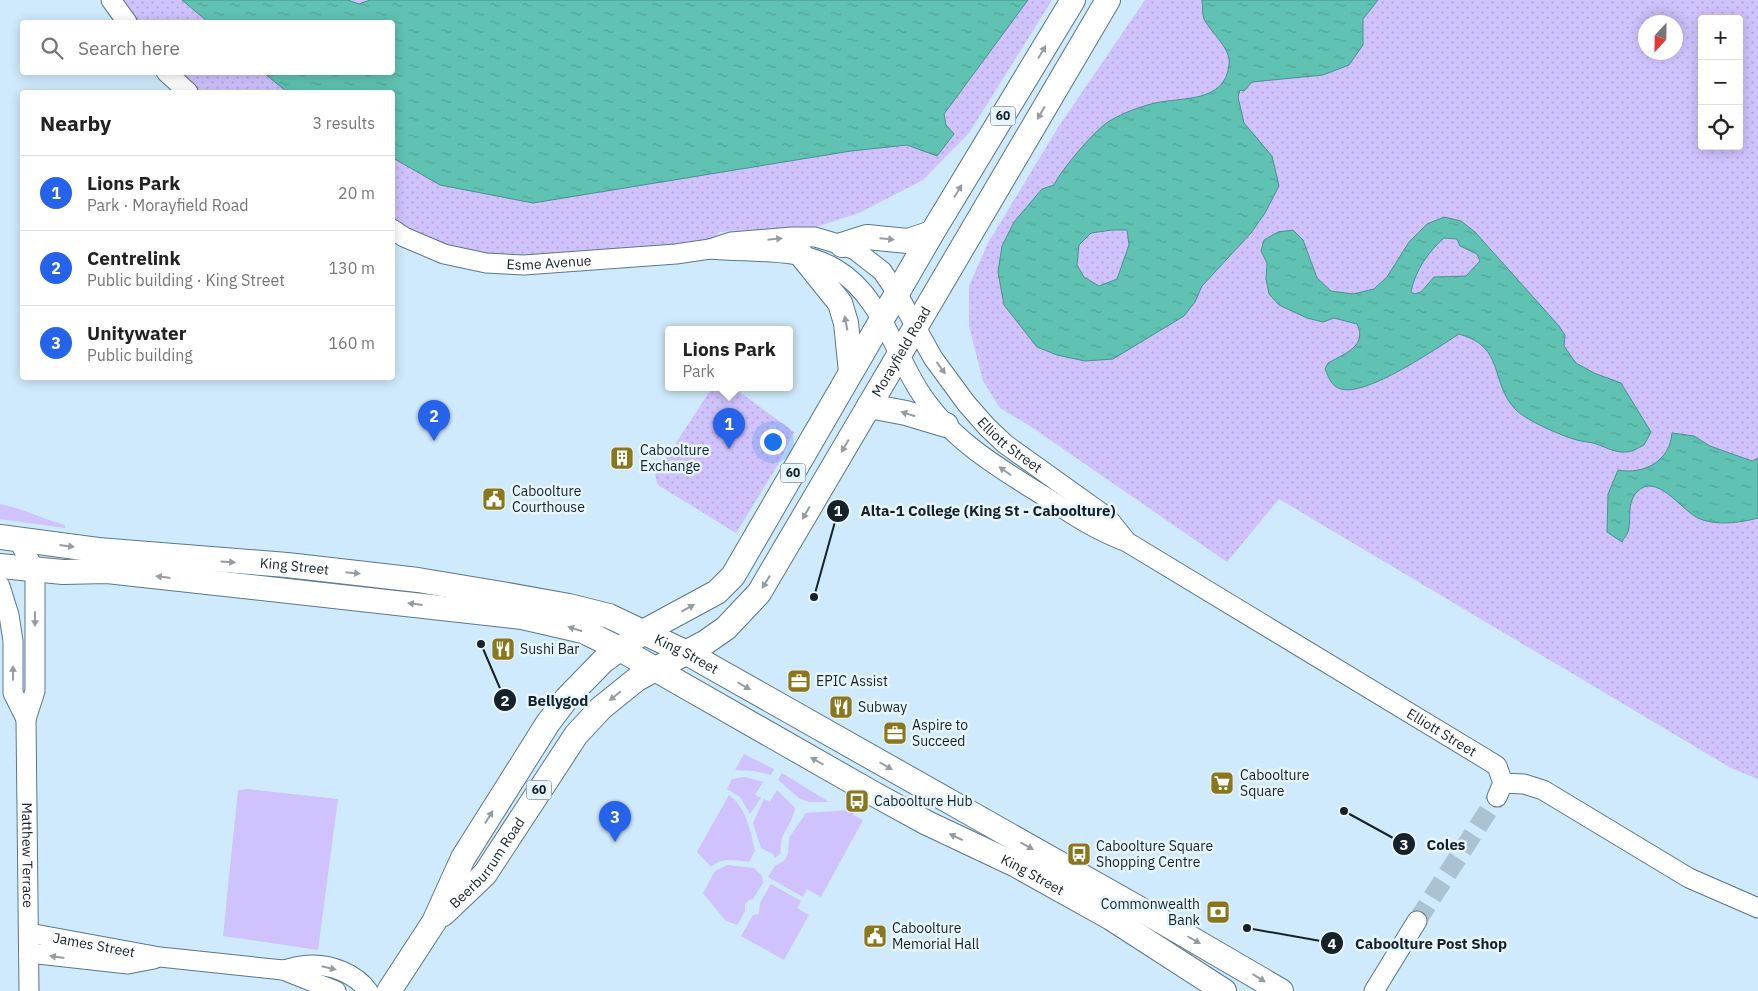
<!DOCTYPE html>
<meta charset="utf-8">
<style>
:root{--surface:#fff;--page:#f6f6f6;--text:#222;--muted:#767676;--line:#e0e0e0;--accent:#2563eb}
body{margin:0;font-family:"IBM Plex Sans",sans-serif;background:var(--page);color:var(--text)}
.controls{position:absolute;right:15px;top:15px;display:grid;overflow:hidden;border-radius:5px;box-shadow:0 2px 12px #0003}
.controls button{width:45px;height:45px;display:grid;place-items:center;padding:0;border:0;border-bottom:1px solid var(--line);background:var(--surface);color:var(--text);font:25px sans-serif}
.compass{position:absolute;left:1638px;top:15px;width:45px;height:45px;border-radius:50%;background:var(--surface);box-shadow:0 2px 12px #0003;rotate:202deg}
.you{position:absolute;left:772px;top:441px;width:18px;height:18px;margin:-12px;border:4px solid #fff;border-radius:50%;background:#1a73e8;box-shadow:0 0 0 8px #1a73e833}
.badge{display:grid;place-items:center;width:32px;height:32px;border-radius:50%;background:var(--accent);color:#fff;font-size:16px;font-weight:700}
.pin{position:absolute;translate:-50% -41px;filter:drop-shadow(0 1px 2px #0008)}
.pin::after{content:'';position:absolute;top:26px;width:18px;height:15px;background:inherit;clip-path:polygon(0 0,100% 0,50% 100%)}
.popup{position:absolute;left:665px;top:326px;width:128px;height:65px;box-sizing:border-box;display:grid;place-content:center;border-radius:5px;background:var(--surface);filter:drop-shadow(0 1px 4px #0005);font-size:16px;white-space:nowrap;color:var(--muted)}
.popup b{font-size:19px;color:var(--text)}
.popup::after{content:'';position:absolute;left:50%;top:100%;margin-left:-10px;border:10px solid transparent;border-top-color:var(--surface)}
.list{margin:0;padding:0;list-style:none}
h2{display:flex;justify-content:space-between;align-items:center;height:65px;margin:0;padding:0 20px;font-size:21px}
h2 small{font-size:16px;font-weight:400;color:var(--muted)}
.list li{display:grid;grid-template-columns:32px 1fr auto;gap:15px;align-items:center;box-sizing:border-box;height:75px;padding:0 20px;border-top:1px solid var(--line)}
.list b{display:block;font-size:19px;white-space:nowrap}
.list p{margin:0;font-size:16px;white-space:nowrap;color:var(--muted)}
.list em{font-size:16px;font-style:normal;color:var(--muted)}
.icon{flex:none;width:28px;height:28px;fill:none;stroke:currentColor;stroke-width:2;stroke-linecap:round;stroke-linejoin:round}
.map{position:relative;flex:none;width:1758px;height:991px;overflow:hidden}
.search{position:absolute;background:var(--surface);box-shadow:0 2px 12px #0003;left:20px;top:20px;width:375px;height:55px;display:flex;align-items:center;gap:12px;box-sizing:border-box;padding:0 18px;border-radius:5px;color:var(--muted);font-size:19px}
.panel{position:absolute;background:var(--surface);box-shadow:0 2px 12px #0003;left:20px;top:90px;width:375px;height:290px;border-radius:5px}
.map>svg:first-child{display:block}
</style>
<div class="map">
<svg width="1758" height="991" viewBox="0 0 1758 991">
<defs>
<pattern id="park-dots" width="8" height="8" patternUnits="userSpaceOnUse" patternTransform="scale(1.25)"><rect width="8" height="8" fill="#cfc2fd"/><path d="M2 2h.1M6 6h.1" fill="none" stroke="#b1a6d9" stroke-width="1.8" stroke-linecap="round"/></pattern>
<pattern id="water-ripples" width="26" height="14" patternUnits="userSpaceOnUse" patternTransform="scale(1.25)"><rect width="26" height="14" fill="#5fc2b2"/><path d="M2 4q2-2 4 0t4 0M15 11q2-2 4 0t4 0" fill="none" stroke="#52a699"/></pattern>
</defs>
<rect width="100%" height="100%" fill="#cfeafc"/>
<!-- green -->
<g fill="#cfc2fd">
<path d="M0,504C22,508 43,519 65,525V528L0,519Z"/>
<path d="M744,754L774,769L771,775L754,771L735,770Z"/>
<path d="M782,773L829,802H809L800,799L778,780Z"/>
<path d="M745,777L763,782L755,795L761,798L750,814L740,797L727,789L732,779Z"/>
<path d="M248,789L338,799L318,950L223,936L238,790Z"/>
<path d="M777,790L795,808C792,826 778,834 781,853L775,858L773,854L761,848L753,823L764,799L770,802Z"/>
<path d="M729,795C747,808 750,831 755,851L749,862C737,860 720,857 711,867L697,852Z"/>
<path d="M852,810L855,811L853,815L863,820L821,897L807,889L803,897L768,877L775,866L785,860L788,853L789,838L806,813Z"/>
<path d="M727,865L754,868L762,876L763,883L753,899L749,900L745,904V911L737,925L726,921L703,893L715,871Z"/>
<path d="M771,884L801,901L797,908L809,915L784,960L741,936L753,915L759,914L760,903Z"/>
</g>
<!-- park -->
<g fill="url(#park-dots)" fill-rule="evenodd">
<path d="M111,0H1052L969,133L923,180L859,213L816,227L719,232L710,249L486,263L393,229L392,92H188L166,73L392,72V22H127Z"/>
<path d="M1145,0H1758V779L1731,768L1279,499L1227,562L1030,426L1000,408L983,381L969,326V286L988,243L1059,126ZM1702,19H1739V146H1702ZM1646,22H1676V52H1646Z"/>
<path d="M712,388H734L794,432L777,466L736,533L658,485L655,475Z"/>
</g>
<!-- water -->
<g fill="url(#water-ripples)" stroke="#499289" fill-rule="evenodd">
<path d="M182,0H348L359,4L370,0H1028L944,114L946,125L954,134L937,156L907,145L851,151L533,203L440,185L393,158L392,92H287L264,73L392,72V22H208Z"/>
<path d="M1202,0H1378L1363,19V45L1349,65L1323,75L1252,82L1244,91L1240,90L1238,97L1244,123L1272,156L1279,186L1265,213L1251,233L1202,286L1195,302L1184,316L1113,359L1085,361L1057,355L1037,347L1004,305L998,272L1002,246L1014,222L1042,189L1054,185C1061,170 1094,131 1108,122C1122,113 1139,107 1155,103C1182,97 1225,103 1229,65C1232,49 1211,33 1204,19C1202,14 1203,6 1202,0ZM1112,230H1127L1129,245L1117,279L1099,286L1084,277L1077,265L1079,245L1091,233Z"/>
<path d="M1444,217L1461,221L1475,232L1559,326L1565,335L1564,346L1576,363L1594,373L1621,383L1651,432L1644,445C1638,448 1632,452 1626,452C1614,453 1604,446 1593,443C1589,442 1585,442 1581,441C1566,438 1527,421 1516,410C1489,382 1506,347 1459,334C1437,348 1366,397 1341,389C1331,386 1329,378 1325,369L1328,363C1344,354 1368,346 1357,324L1334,318L1323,322L1307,318L1279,305L1269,294L1266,279L1267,263L1261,251L1264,240L1278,232L1293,230L1303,240L1317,278L1331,291L1353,294L1374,289L1387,277L1409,242L1427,224ZM1444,238L1457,239L1460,246L1477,254L1480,261L1466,276L1434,277L1421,292L1414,294L1411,292C1415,271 1428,252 1444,238Z"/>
<path d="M1672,433L1694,436L1710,446L1752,461L1758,458V518C1740,523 1715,526 1698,518C1682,511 1656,471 1637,492C1626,504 1632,519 1628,532C1627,535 1623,539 1622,542L1607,532L1608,494L1618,470C1644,475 1670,461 1672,433Z"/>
</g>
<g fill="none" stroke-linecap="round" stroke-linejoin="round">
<!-- minor-tunnel -->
<path stroke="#aac2d2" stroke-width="19" stroke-dasharray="19 9" stroke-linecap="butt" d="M1417,921L1497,797"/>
<!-- minor casing -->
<g stroke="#59778c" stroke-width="21">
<g id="minor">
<path d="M111,0L127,22"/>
<path d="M166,72L188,92"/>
<path id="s1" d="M392,229L404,237L444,254L486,263L524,265L676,254L710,249L731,242L792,237H815L842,245L855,250L882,271L897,293L933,358L966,403L987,427L1005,444L1107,517L1127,542"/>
<path id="s2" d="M710,249C751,253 800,247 836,269C879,294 893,349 918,389C948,438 997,467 1044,496C1073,515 1095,530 1127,542L1489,761L1497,766L1503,783L1497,797"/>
<path id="s3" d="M18,540L35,570V691L26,719L29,991"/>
<path d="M0,586L9,615L13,641V693L26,719"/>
<path d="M1503,783L1524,784L1543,790L1689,878L1758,908"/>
<path id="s4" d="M29,933L160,957L283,970L336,991"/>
<path d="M29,953L128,964L154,959"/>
<path d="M283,970C292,968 301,965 310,965C331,964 356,974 368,991"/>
<path d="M1374,991L1417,921"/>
</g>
</g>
<!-- major casing -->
<g stroke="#59778c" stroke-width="26">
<g id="major">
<path d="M842,245L867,237L908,241L932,233"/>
<path d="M803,257L840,303L846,323L851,372"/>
<path d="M869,406L906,413L946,425"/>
<path id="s5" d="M0,537L98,550L287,565L418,580L502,594L569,606L609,616L687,653L1161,921L1281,991"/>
<path id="s6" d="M0,566L63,572L107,571L522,617L583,631L620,649L874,794L927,823L1016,865L1111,918L1224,991"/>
<path id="s7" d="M443,914L485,874L576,735L601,708L637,679L706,642L726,628L759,593L1108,0"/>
<path d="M389,991L434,922L463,858L548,723L567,698L603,661L645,631L717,592L733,576L932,233L1073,0"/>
</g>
</g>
<!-- minor -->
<use href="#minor" stroke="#fff" stroke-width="19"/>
<!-- major -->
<use href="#major" stroke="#fff" stroke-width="24"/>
</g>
<!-- one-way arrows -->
<defs><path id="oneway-solid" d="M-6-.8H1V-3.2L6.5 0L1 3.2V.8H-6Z" transform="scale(1.25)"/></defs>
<g fill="#969c9f">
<use href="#oneway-solid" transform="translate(1042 52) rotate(-59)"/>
<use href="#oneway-solid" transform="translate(1041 113) rotate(121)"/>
<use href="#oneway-solid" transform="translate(958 191) rotate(-59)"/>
<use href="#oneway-solid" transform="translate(775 239) rotate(-6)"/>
<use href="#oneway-solid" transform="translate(887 239) rotate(5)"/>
<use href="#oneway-solid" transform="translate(846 323) rotate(-101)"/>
<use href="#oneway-solid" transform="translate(941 368) rotate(54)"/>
<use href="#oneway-solid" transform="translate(908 414) rotate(-163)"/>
<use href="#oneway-solid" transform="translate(845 446) rotate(121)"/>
<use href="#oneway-solid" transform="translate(1005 471) rotate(-145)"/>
<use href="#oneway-solid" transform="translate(806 513) rotate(120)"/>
<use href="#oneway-solid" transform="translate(67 546) rotate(7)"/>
<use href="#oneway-solid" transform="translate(228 562) rotate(3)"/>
<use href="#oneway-solid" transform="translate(353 573) rotate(6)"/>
<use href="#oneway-solid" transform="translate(163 577) rotate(-173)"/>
<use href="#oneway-solid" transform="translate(766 582) rotate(122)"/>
<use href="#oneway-solid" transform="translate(415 604) rotate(-173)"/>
<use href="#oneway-solid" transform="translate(688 608) rotate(-29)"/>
<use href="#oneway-solid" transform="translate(35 619) rotate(90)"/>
<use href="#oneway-solid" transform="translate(575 629) rotate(-163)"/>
<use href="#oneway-solid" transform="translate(13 673) rotate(-90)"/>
<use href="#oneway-solid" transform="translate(744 686) rotate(30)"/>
<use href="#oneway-solid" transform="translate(615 696) rotate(141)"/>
<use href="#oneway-solid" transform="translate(817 761) rotate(-150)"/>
<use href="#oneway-solid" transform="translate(886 766) rotate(30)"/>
<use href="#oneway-solid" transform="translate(489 817) rotate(-58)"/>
<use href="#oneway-solid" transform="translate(956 837) rotate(-155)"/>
<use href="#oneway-solid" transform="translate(1027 846) rotate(29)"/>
<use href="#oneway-solid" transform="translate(1194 940) rotate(30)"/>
<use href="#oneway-solid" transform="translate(57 957) rotate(-172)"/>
<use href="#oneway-solid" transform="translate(329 968) rotate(13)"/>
<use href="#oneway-solid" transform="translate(1259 978) rotate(31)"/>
</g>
<!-- icons -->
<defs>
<g id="building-square" transform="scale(1.25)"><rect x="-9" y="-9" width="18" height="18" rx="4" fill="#8a771b" stroke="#e7f5fe"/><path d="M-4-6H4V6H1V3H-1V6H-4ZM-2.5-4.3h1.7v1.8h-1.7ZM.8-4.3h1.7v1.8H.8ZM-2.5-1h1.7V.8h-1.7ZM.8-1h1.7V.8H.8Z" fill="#fff"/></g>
<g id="civic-square" transform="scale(1.25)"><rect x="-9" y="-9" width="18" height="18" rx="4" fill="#8a771b" stroke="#e7f5fe"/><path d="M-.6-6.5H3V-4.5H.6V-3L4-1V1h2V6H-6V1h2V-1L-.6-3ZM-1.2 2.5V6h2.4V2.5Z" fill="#fff"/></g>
<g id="restaurant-square" transform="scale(1.25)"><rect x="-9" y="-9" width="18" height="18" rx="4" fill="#8a771b" stroke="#e7f5fe"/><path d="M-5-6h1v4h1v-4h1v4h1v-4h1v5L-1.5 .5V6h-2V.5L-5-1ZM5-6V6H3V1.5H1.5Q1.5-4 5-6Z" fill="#fff"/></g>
<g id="office-square" transform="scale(1.25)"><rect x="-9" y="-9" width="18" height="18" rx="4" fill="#8a771b" stroke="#e7f5fe"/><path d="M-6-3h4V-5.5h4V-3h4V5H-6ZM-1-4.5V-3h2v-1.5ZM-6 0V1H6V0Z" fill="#fff"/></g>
<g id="supermarket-square" transform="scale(1.25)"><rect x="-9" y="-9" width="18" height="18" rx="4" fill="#8a771b" stroke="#e7f5fe"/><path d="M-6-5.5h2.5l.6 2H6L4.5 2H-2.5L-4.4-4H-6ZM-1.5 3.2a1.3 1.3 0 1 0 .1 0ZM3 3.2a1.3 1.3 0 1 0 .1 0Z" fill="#fff"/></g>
<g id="bus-square" transform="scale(1.25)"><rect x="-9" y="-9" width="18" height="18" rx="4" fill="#8a771b" stroke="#e7f5fe"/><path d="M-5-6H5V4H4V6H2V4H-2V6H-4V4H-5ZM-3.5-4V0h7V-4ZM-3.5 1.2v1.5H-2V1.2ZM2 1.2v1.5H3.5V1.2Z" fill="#fff"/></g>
<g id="bank-square" transform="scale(1.25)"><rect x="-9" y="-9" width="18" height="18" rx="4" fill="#8a771b" stroke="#e7f5fe"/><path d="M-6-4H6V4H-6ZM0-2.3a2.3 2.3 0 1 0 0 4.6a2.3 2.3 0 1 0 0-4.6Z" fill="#fff"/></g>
</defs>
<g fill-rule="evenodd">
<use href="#building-square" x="622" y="458"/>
<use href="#civic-square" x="494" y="499"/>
<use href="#restaurant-square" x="503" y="649"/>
<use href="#office-square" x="799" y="681"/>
<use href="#restaurant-square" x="841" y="707"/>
<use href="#office-square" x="895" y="733"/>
<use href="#supermarket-square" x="1222" y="783"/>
<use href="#bus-square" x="857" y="801"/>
<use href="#bus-square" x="1079" y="854"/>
<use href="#bank-square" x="1218" y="912"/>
<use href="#civic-square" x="875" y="936"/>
</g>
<g text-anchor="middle" stroke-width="5" stroke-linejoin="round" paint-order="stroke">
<!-- shield labels -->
<g fill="#e7f5fe" stroke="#54616a" stroke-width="1">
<rect x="990.5" y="106.5" width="25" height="19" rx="4"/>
<rect x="780.5" y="463.5" width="25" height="19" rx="4"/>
<rect x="526.5" y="780.5" width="25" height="19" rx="4"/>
</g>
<g font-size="12" font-weight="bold" fill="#15222a">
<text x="1003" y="120">60</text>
<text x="793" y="477">60</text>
<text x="539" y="794">60</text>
</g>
<!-- street labels -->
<g font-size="14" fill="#15222a" stroke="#e7f5fe">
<text dy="5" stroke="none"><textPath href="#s1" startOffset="164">Esme Avenue</textPath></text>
<text dy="5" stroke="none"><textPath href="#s7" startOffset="738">Morayfield Road</textPath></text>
<text dy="5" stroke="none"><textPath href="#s1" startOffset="726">Elliott Street</textPath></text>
<text dy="5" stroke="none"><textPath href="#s5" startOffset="296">King Street</textPath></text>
<text dy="5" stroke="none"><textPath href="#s5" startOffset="701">King Street</textPath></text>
<text dy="5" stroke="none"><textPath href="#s2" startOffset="906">Elliott Street</textPath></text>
<text dy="5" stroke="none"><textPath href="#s3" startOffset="321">Matthew Terrace</textPath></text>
<text dy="5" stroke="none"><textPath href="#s7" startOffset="68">Beerburrum Road</textPath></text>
<text dy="5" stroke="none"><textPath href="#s6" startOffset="1099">King Street</textPath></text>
<text dy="5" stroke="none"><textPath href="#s4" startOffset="66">James Street</textPath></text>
</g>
<!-- poi labels -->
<g font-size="14" fill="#15222a" stroke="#e7f5fe" text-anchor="start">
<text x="640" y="455">Caboolture<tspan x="640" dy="16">Exchange</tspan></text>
<text x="512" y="496">Caboolture<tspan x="512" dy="16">Courthouse</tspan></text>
<text x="520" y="654">Sushi Bar</text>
<text x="816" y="686">EPIC Assist</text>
<text x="858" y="712">Subway</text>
<text x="912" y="730">Aspire to<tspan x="912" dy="16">Succeed</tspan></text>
<text x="1240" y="780">Caboolture<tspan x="1240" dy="16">Square</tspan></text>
<text x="874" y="806">Caboolture Hub</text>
<text x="1096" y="851">Caboolture Square<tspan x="1096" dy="16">Shopping Centre</tspan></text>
<text x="1200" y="909" text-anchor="end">Commonwealth<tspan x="1200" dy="16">Bank</tspan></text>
<text x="892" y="933">Caboolture<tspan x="892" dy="16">Memorial Hall</tspan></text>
</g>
</g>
<!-- callouts -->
<path fill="none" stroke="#15222a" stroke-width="2" d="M814 597L838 511M481 644L505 700M1344 811L1404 844M1247 928L1332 943"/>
<g fill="#15222a" stroke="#e7f5fe" stroke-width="2">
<circle cx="814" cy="597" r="5"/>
<circle cx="481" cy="644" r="5"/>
<circle cx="1344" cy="811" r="5"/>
<circle cx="1247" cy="928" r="5"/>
<circle cx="838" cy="511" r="12"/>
<circle cx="505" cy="700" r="12"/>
<circle cx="1404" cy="844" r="12"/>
<circle cx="1332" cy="943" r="12"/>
</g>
<g font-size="15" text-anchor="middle" font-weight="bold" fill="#fff">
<text x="838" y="516">1</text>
<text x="505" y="706">2</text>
<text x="1404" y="850">3</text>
<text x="1332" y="949">4</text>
</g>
<g font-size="15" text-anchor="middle" font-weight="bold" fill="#15222a" stroke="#e7f5fe" stroke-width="5" stroke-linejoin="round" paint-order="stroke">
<text x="988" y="516">Alta-1 College (King St - Caboolture)</text>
<text x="558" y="706">Bellygod</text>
<text x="1446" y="850">Coles</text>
<text x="1431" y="949">Caboolture Post Shop</text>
</g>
</svg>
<div class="controls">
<button>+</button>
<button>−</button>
<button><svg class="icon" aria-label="locate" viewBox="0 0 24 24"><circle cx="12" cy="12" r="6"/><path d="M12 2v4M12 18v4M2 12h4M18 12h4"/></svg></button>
</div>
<svg class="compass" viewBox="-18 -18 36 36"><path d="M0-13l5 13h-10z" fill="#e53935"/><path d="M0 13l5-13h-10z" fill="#767676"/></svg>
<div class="you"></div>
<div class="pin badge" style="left:729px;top:449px">1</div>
<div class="popup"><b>Lions Park</b>Park</div>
<div class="pin badge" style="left:434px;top:441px">2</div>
<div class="pin badge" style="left:615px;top:842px">3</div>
<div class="search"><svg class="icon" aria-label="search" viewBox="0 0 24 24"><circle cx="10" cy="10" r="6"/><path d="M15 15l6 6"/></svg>Search here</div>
<section class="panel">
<h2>Nearby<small>3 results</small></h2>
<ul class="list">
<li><span class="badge">1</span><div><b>Lions Park</b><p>Park · Morayfield Road</p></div><em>20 m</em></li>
<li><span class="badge">2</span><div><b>Centrelink</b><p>Public building · King Street</p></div><em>130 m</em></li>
<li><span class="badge">3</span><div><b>Unitywater</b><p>Public building</p></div><em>160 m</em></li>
</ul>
</section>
</div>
